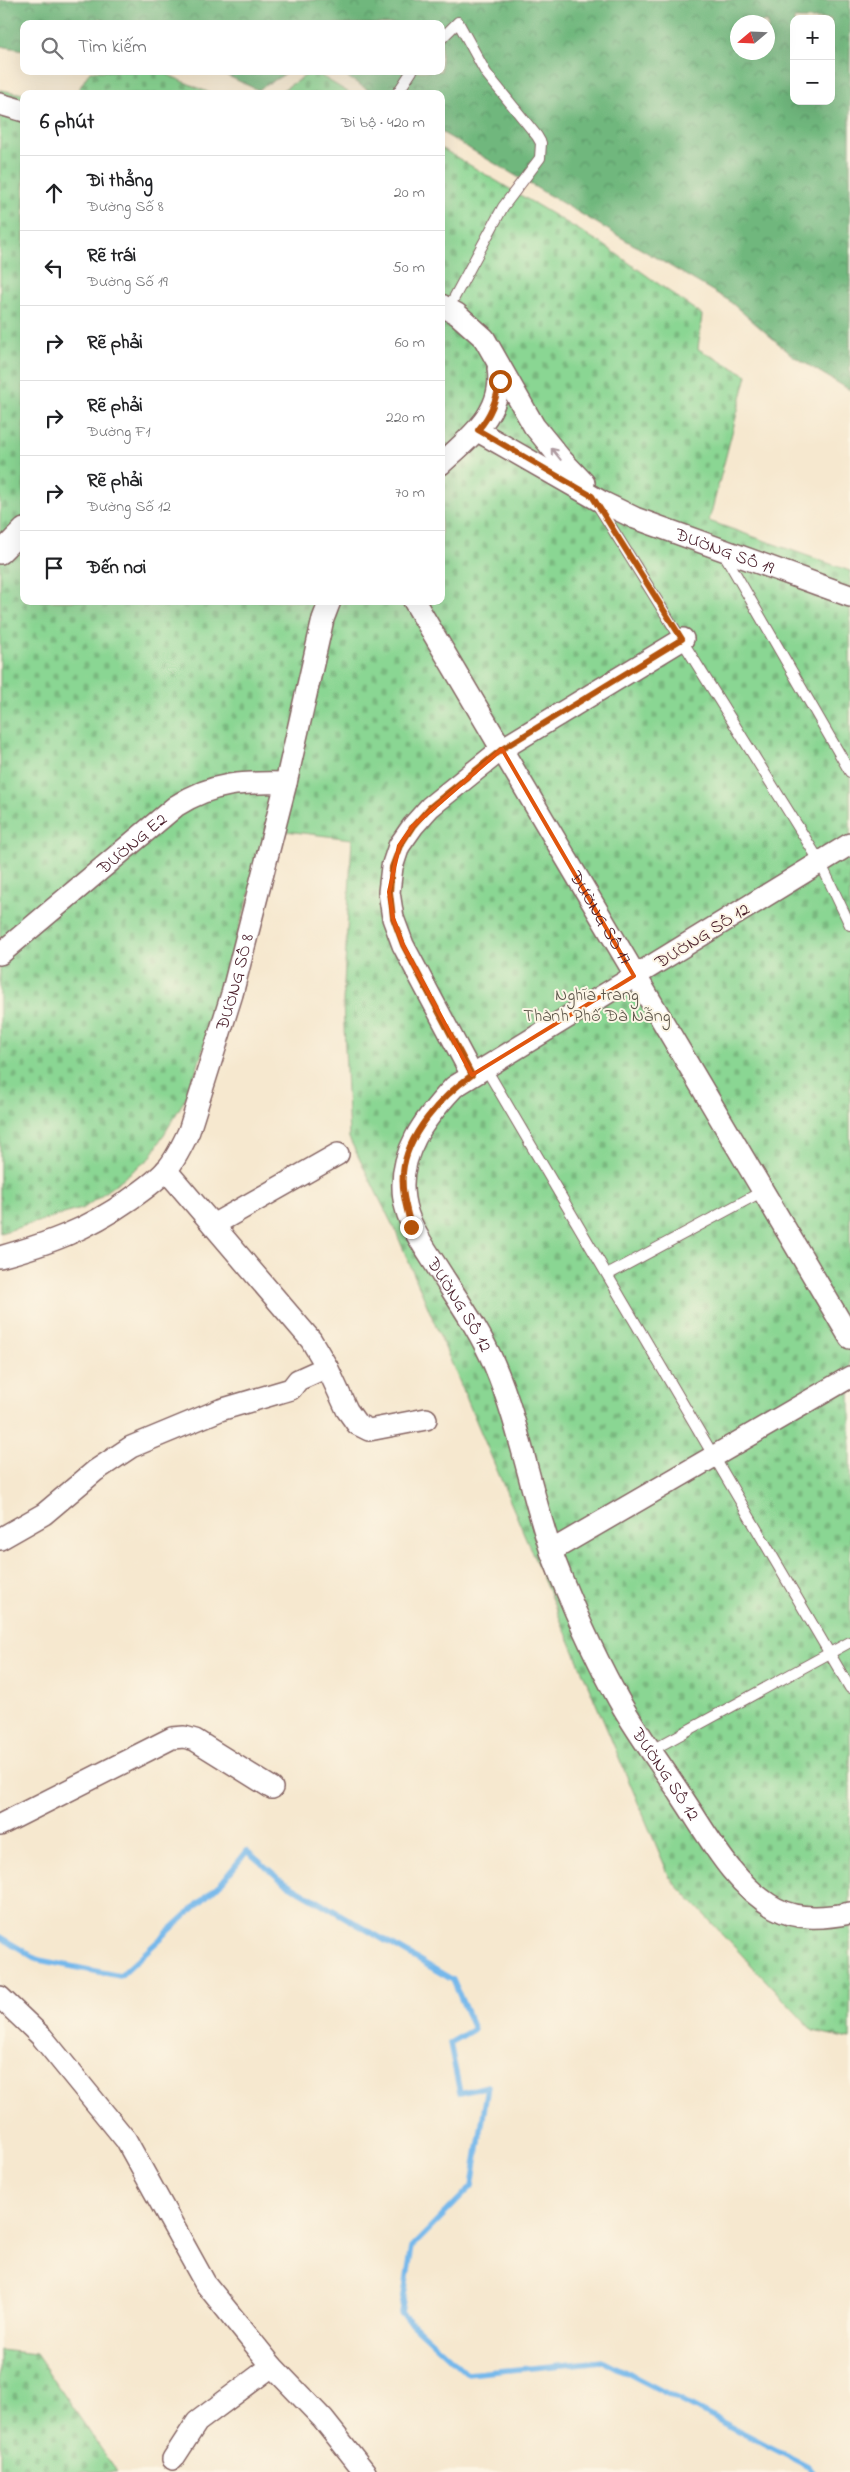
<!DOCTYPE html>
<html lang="vi">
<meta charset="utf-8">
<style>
:root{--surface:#fff;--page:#f6f6f6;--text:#202124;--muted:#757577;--line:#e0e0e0}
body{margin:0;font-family:"Indie Flower",sans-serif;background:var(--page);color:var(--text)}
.controls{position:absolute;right:15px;top:15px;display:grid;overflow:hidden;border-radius:10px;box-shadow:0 5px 20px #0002}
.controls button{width:45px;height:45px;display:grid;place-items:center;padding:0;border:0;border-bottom:1px solid var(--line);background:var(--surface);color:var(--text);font:25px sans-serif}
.compass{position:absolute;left:730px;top:15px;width:45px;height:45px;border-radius:50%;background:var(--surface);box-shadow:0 5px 20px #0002;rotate:251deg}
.stop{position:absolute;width:15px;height:15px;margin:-11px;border:4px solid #b45309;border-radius:50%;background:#fff}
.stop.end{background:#b45309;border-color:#fff;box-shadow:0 1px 5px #0008}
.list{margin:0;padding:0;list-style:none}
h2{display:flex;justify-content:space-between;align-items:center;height:65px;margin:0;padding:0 20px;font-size:21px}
h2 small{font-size:16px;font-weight:400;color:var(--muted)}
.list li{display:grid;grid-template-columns:32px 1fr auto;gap:15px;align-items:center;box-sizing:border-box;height:75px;padding:0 20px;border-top:1px solid var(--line)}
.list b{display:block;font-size:19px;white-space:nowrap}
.list p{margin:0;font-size:16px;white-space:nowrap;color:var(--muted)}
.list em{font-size:16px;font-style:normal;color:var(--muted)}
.icon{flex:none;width:28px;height:28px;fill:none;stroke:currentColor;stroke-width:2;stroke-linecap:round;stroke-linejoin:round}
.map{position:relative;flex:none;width:850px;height:2472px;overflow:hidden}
.search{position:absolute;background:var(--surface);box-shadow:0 5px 20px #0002;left:20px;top:20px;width:425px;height:55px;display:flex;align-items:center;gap:12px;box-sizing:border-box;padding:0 18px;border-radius:10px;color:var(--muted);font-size:19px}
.panel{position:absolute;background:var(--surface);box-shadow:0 5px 20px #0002;left:20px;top:90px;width:425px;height:515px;border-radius:10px}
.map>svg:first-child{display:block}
</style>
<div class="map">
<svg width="850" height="2472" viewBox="0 0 850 2472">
<defs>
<pattern id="forest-crowns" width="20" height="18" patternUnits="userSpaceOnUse" patternTransform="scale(1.25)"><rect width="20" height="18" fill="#6fb77d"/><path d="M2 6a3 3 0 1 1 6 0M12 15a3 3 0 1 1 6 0" fill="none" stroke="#5d9467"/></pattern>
<pattern id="cemetery-stones" width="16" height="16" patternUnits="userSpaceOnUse" patternTransform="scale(1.25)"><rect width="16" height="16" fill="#8ad693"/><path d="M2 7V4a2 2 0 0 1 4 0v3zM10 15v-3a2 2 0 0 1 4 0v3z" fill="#79b77f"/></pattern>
</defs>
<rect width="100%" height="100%" fill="#fcf5e5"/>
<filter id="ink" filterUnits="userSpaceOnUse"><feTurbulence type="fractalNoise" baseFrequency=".02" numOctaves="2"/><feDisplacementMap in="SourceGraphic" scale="10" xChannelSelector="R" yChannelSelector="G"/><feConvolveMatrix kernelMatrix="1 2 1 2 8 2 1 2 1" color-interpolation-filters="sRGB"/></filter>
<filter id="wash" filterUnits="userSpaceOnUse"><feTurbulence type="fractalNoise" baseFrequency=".0096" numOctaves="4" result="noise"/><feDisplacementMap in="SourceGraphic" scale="20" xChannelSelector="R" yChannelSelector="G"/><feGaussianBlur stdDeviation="1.12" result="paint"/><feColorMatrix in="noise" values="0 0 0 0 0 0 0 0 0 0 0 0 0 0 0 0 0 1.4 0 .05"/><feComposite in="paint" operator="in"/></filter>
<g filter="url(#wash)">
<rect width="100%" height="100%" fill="#f6e8cf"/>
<!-- forest -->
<g fill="url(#forest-crowns)" stroke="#5c6b54" fill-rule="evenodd">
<path d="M0,0H850V390L793,356L728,300L441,132V94H375L337,71H441V24H112L100,18L94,24H24V50L0,46ZM794,19H831V101H794ZM738,22H768V52H738Z"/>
<path d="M217,71H290L258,90Z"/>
</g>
<!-- cemetery -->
<g fill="url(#cemetery-stones)" stroke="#6a7a5f">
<path d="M90,71H159L212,94H76Z"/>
<path d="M313,71L351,94H276Z"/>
<path d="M0,90L24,94V601H441V148L604,245L702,315L698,349L747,375L709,521L850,571V2039L813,2031L670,1878L396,1232L349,1138L343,1002L352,839L269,829L191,1089L150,1158L84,1208L0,1233Z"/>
<path d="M0,2350L36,2354L117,2472H0Z"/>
</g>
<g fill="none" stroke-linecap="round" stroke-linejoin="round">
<!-- stream -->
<path stroke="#75b8eb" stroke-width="5.5" d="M0,1937L39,1960L120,1976L223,1881L247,1851L281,1880L453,1980L474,2029L450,2043L460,2093L488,2086L472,2186L412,2247L401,2313L467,2374L604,2361L809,2467L813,2472"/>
</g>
</g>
<g filter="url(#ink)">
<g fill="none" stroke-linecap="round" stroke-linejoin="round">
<!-- service casing -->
<g stroke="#866564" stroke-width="12">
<g id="service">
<path d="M441,39L458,22L486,73L537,136L541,143L540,158L503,207L448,309"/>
<path d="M397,94L412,71"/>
<path d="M597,504L820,862L850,925"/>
<path d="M723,552L850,772"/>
<path d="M485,1067L850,1688"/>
<path d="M609,1274L763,1191"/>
<path d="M652,1750L850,1642"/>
</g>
</g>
<!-- minor casing -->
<g stroke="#866564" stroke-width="24">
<g id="minor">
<path d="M0,104L24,111"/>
<path d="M441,305L457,314L484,338L534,426L561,459L584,483"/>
<path id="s1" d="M478,431L602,502L635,518L850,596"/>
<path d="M441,464C470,437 505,412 498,368"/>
<path d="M0,553L24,529"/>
<path id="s2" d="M414,601L850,1338"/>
<path id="s3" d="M850,844L454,1087C425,1118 397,1154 404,1199C408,1225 423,1245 437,1267C457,1299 479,1329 494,1364C520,1425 530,1491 552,1554C570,1601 591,1649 615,1693C634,1730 662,1765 684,1800C710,1839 734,1885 775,1908C798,1921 826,1918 850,1913"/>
<path id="s4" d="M0,954L176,806C213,782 243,782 286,783"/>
<path d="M472,1075L403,945L393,918L389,892L392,867L399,846L413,826L430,807L502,749L683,639"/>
<path d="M166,1170L311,1340L327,1367L347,1410L357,1424L369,1430L426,1419"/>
<path d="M213,1225L338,1154"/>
<path id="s5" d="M0,1257C50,1243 86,1230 129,1200C142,1191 158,1180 168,1168C177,1157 183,1144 189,1131L232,994L286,783L323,619L330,601"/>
<path d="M0,1539L44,1514L95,1471L131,1447L220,1410L291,1389L298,1380L327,1367"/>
<path d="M551,1551L850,1377"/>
<path d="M0,1825L172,1738L184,1737L195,1740L272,1788"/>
<path d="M0,1997L42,2037L126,2140L205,2283L272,2366L323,2419L365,2472"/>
<path d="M173,2459L197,2422L272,2366"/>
</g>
</g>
<!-- service -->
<use href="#service" stroke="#fff" stroke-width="10"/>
<!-- minor -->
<use href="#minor" stroke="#fff" stroke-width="21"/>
</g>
<!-- one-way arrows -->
<defs><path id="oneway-shaft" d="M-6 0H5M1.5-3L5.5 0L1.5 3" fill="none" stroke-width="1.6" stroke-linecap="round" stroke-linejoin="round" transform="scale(1.25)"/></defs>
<use stroke="#ae9aa0" href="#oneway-shaft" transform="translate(556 454) rotate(-129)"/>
</g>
<g fill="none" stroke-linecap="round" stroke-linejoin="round" filter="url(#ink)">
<!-- route -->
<path stroke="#b45309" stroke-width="6" d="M411,1227C407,1209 401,1192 403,1173C406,1135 442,1096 472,1075L403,945L393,918L390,892L392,867L400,846L413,826L430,807L502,749L682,639L592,496L478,430C491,415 496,400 500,381"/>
</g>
<!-- marked area -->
<path fill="none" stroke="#e0560e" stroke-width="4" stroke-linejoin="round" d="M502,749L634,976L472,1075L403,945L393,918L389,892L399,846L413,826Z"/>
<g text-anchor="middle" stroke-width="4" stroke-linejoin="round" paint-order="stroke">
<!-- street labels -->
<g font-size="18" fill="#4a1f2b" stroke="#fcf5e5">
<text dy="6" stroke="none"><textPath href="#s1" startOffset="275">ĐƯỜNG SỐ 19</textPath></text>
<text dy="6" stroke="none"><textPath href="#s4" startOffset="172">ĐƯỜNG E2</textPath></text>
<text dy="6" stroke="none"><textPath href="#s2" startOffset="368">ĐƯỜNG SỐ 17</textPath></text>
<text transform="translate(702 935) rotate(-32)" y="6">ĐƯỜNG SỐ 12</text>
<text dy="6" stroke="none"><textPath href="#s5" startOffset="391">ĐƯỜNG SỐ 8</textPath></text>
<text dy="6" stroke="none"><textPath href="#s3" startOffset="712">ĐƯỜNG SỐ 12</textPath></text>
<text dy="6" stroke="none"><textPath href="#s3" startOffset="1228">ĐƯỜNG SỐ 12</textPath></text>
</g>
<!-- park labels -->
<g font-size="18" fill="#5d564a" stroke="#fcf5e5">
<text x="597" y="1000">Nghĩa trang<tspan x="597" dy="21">Thành Phố Đà Nẵng</tspan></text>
</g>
</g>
</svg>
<div class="controls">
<button>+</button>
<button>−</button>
</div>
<svg class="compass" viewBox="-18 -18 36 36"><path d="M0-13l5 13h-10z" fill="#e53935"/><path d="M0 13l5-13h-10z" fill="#757577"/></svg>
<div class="stop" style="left:500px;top:381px"></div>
<div class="stop end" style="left:411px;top:1227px"></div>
<div class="search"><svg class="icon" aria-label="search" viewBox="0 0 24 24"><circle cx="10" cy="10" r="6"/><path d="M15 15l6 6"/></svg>Tìm kiếm</div>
<section class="panel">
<h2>6 phút<small>Đi bộ · 420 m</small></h2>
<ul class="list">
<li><svg class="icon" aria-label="ahead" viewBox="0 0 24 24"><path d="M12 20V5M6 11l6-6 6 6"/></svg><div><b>Đi thẳng</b><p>Đường Số 8</p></div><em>20 m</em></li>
<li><svg class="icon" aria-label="left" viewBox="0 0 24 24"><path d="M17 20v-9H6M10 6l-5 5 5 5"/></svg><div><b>Rẽ trái</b><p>Đường Số 19</p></div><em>50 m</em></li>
<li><svg class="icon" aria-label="right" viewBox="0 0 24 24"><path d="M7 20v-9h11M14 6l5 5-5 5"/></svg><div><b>Rẽ phải</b></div><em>60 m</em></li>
<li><svg class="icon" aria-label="right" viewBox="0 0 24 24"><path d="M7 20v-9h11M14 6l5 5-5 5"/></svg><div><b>Rẽ phải</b><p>Đường F1</p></div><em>220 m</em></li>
<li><svg class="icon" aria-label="right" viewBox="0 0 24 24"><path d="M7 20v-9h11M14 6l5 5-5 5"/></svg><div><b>Rẽ phải</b><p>Đường Số 12</p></div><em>70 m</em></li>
<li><svg class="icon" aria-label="arrive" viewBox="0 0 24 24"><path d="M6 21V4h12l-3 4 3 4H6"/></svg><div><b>Đến nơi</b></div></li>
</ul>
</section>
</div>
